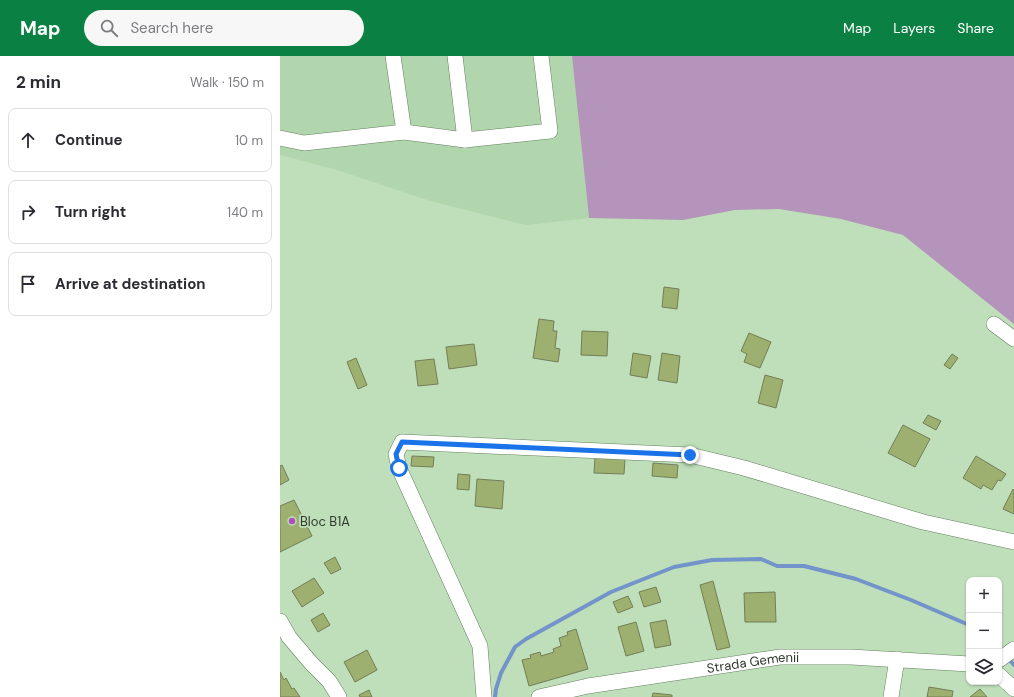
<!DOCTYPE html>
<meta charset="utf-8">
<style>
:root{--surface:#fff;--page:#f7f7f7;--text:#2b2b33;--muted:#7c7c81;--line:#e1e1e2;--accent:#0b8043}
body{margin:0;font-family:"DM Sans",sans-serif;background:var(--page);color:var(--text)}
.controls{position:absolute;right:12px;bottom:12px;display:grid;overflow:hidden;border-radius:8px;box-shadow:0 1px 3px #0004}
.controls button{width:36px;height:36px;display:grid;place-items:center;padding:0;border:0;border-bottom:1px solid var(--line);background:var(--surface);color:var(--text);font:20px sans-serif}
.stop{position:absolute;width:12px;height:12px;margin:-9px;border:3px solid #1a73e8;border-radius:50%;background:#fff}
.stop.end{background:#1a73e8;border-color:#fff;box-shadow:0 1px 4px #0008}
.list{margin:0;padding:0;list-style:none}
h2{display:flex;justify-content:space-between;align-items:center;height:52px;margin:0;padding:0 16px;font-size:17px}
h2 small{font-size:13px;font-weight:400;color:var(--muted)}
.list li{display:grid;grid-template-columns:26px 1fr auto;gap:12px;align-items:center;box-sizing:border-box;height:64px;margin:0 8px 8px;padding:0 8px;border:1px solid var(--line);border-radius:8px}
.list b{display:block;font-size:15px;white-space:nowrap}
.list em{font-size:13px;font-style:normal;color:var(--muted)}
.icon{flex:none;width:22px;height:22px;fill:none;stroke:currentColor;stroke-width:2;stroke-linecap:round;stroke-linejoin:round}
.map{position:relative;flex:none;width:734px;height:641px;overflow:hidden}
header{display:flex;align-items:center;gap:24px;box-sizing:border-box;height:56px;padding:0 20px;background:var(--accent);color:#fff}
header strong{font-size:19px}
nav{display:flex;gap:22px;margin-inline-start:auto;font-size:14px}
.search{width:280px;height:36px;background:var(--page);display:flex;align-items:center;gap:10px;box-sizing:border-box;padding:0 14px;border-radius:22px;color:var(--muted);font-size:15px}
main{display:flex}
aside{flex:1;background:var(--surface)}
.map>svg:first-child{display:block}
</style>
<header>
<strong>Map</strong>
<div class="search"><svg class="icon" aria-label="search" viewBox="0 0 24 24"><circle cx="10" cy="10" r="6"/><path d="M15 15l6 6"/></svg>Search here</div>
<nav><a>Map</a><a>Layers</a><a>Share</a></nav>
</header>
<main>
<aside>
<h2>2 min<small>Walk · 150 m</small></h2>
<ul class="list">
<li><svg class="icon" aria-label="ahead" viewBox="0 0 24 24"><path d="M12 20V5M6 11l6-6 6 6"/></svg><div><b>Continue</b></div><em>10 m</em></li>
<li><svg class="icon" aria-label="right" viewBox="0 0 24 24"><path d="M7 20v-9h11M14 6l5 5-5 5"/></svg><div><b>Turn right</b></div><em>140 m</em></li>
<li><svg class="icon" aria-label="arrive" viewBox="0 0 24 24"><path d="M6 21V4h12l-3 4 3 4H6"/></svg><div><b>Arrive at destination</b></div></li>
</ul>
</aside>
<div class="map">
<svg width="734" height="641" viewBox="0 0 734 641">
<rect width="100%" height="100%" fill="#bfdeba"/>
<!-- built -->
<path fill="#b1d5ac" d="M0,0H292L309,162L246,169L147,144L54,113L0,99Z"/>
<!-- green -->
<path fill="#b594bb" d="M292,0H734V268L623,179L561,163L499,153L455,154L403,164L309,162Z"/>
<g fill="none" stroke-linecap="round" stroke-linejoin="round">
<!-- stream -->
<g stroke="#7393cb" stroke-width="4">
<path d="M719,592L734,609"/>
<path d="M215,641L216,633L221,617L235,591L246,583L331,536L394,511L432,504L481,503L497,510H524L576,523L631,544L689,569"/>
</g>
</g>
<!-- building -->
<g fill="#9eb06f" stroke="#727e57">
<path d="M384,231L399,233L397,253L382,251Z"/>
<path d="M259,263L274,265L273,275H277L275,292L280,293L278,306L253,302Z"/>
<path d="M302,275L328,276L327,300L301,299Z"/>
<path d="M469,277L491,286L480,312L464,306L467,298L461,295Z"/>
<path d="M194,288L197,309L169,313L166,291Z"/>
<path d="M353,297L371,300L367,322L350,319Z"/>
<path d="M382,297L400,300L397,327L378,324Z"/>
<path d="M672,298L678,302L670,313L664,309Z"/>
<path d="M76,302L87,329L78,333L67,306Z"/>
<path d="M154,303L158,328L138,330L135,305Z"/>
<path d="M485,319L503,324L496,352L478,347Z"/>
<path d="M648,359L661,365L656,374L643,367Z"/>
<path d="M623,369L650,383L635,411L608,397Z"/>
<path d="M132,400L154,401L153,411L131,410Z"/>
<path d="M696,400L726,418L721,425L718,424L712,434L703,429L701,433L683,422Z"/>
<path d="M315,402L345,403L344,418L314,417Z"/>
<path d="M373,407L398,409L397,422L372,420Z"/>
<path d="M2,409L9,424L0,429V410Z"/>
<path d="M178,418L190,419L189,434L177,433Z"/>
<path d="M197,423L224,425L222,453L195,450Z"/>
<path d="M733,433L734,434V458L723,453Z"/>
<path d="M14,444L32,480L0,496V450Z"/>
<path d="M55,501L61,513L51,518L44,507Z"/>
<path d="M34,522L44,537L22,551L12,535Z"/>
<path d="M433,525L450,591L437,594L420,529Z"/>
<path d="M376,531L381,546L364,551L359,536Z"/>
<path d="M495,536L496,566H465L464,537Z"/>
<path d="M348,540L353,551L338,557L333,546Z"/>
<path d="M43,557L50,569L38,576L31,564Z"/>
<path d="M386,564L391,589L375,592L370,567Z"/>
<path d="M356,566L364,595L346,600L338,571Z"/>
<path d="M296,573L308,613L249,630L242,604L251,602L250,599L260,596L261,600L274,596L273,593L281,590L279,582L288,579L287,576Z"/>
<path d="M87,594L97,614L75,626L64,606Z"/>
<path d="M0,616L4,624L6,622L12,633L14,632L20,641H0Z"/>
<path d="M649,631L673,635L672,641H647Z"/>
<path d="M700,633L707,641H690Z"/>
<path d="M89,634L92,641H80L79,639Z"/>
<path d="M373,637L392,639V641H372Z"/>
</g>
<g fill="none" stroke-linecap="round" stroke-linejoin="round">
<!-- minor casing -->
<g stroke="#64805f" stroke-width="16">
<g id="minor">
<path d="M175,0L185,84L270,75L261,0"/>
<path d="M124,76L185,84"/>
<path d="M0,82L24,87L124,76L113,0"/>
<path d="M714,268L734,283"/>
<path d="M0,565L9,581L31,607L49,625L59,641"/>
<path d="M719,604L734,593"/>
<path d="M719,619L734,633"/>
<path d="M204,641L200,590L119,412L116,398L122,386L410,399L464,412L643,466L734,486"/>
<path id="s1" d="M259,641L308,630L500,601H571L689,608"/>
<path d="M611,641L617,603"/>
</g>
</g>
<!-- minor -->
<use href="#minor" stroke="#fff" stroke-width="15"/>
</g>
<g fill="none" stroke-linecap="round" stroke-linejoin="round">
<!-- route -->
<path stroke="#1a73e8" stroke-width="5" d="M119,412L116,398L122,386L410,399"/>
</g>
<!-- markers -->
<circle fill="#ac51bc" stroke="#bfdeba" stroke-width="1.5" cx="12" cy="465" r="4"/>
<g text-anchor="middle" stroke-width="3.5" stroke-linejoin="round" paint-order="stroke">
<!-- poi labels -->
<g font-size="13" fill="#2d392b" stroke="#bfdeba" text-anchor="start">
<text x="20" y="470">Bloc B1A</text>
</g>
<!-- street labels -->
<g font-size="13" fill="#2d392b" stroke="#bfdeba">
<text dy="5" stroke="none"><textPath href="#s1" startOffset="217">Strada Gemenii</textPath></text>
</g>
</g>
</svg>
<div class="controls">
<button>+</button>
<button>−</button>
<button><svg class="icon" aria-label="layers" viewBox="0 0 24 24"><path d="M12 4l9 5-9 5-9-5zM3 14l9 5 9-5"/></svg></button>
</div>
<div class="stop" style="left:119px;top:412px"></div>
<div class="stop end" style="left:410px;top:399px"></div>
</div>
</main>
